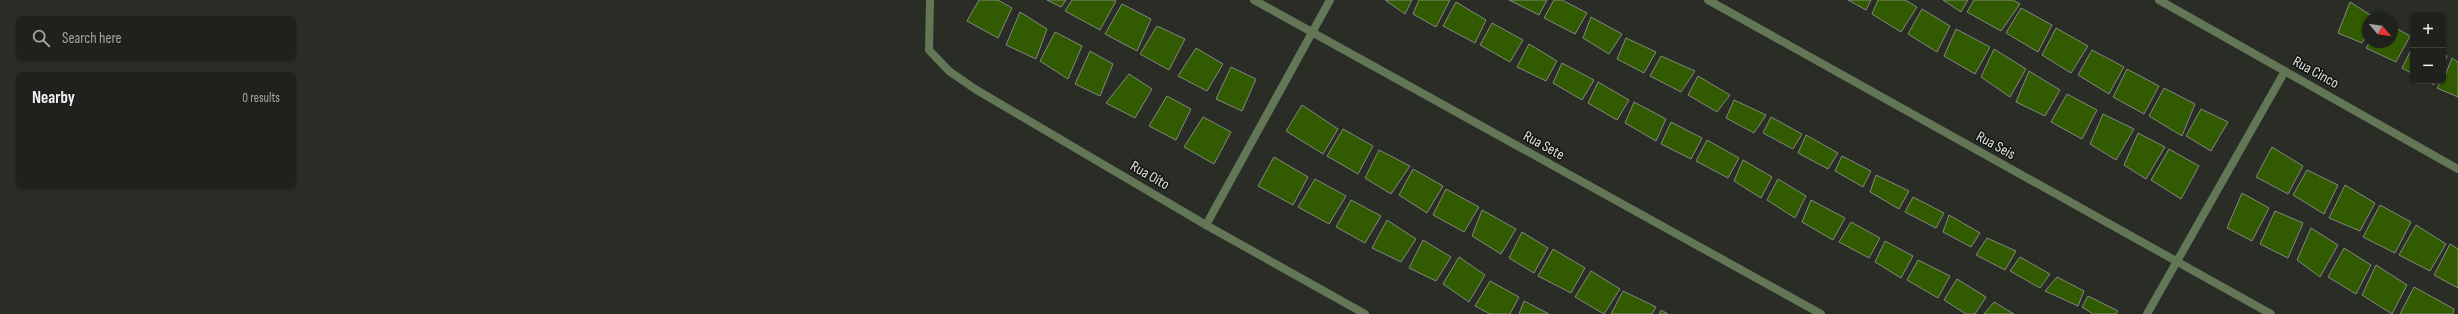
<!DOCTYPE html>
<meta charset="utf-8">
<style>
:root{--surface:#1f221c;--page:#2c2f29;--text:#f1f3f6;--muted:#a1a4a3;--line:#3c3f3b}
body{margin:0;font-family:"Sofia Sans Condensed",sans-serif;background:var(--page);color:var(--text)}
.controls{position:absolute;right:12px;top:12px;display:grid;overflow:hidden;border-radius:6px;box-shadow:0 1px 3px #0004}
.controls button{width:36px;height:36px;display:grid;place-items:center;padding:0;border:0;border-bottom:1px solid var(--line);background:var(--surface);color:var(--text);font:20px sans-serif}
.compass{position:absolute;left:2362px;top:12px;width:36px;height:36px;border-radius:50%;background:var(--surface);box-shadow:0 1px 3px #0004;rotate:119deg}
.list{margin:0;padding:0;list-style:none}
h2{display:flex;justify-content:space-between;align-items:center;height:52px;margin:0;padding:0 16px;font-size:17px}
h2 small{font-size:13px;font-weight:400;color:var(--muted)}
.icon{flex:none;width:22px;height:22px;fill:none;stroke:currentColor;stroke-width:2;stroke-linecap:round;stroke-linejoin:round}
.map{position:relative;flex:none;width:2458px;height:314px;overflow:hidden}
.search{position:absolute;background:var(--surface);box-shadow:0 1px 3px #0004;left:16px;top:16px;width:280px;height:44px;display:flex;align-items:center;gap:10px;box-sizing:border-box;padding:0 14px;border-radius:6px;color:var(--muted);font-size:15px}
.panel{position:absolute;background:var(--surface);box-shadow:0 1px 3px #0004;left:16px;top:72px;width:280px;height:116px;border-radius:6px}
.map>svg:first-child{display:block}
</style>
<div class="map">
<svg width="2458" height="314" viewBox="0 0 2458 314">
<rect width="100%" height="100%" fill="#292d26"/>
<!-- building -->
<g fill="#325b01" stroke="#83887f">
<path d="M979,0H998L1012,8L998,38L967,21Z"/>
<path d="M1047,0H1066L1061,7Z"/>
<path d="M1072,0H1114L1116,1L1100,30L1065,11Z"/>
<path d="M1385,0H1412L1405,14Z"/>
<path d="M1419,0H1450L1436,27L1413,14Z"/>
<path d="M1509,0H1547L1539,15Z"/>
<path d="M1554,0H1562L1587,13L1575,34L1544,18Z"/>
<path d="M1848,0H1871L1866,10Z"/>
<path d="M1878,0H1905L1917,7L1901,32L1872,14Z"/>
<path d="M1943,0H1968L1961,12Z"/>
<path d="M1974,0H2013L2020,4L2001,31L1967,12Z"/>
<path d="M1456,2L1486,20L1475,43L1443,26Z"/>
<path d="M2350,2L2375,18H2368V34L2362,43L2338,33Z"/>
<path d="M1122,4L1151,19L1137,51L1105,34Z"/>
<path d="M2021,8L2052,25L2038,52L2006,33Z"/>
<path d="M1922,9L1950,26L1937,52L1908,34Z"/>
<path d="M1020,12L1047,29L1036,59L1006,45Z"/>
<path d="M1591,17L1622,34L1609,54L1583,38Z"/>
<path d="M1492,23L1523,40L1510,62L1480,45Z"/>
<path d="M1157,26L1185,39L1169,70L1140,54Z"/>
<path d="M2392,26L2410,36L2396,62L2366,48L2370,42H2392Z"/>
<path d="M2056,28L2088,46L2071,73L2042,55Z"/>
<path d="M1956,29L1990,47L1975,74L1944,56Z"/>
<path d="M1055,32L1082,46L1068,79L1040,61Z"/>
<path d="M1626,38L1656,52L1644,73L1617,59Z"/>
<path d="M1529,44L1557,61L1546,81L1517,67Z"/>
<path d="M2413,46V74L2402,68Z"/>
<path d="M1196,48L1223,64L1207,91L1178,76Z"/>
<path d="M1994,49L2026,69L2010,97L1981,77Z"/>
<path d="M2092,50L2124,67L2109,94L2078,75Z"/>
<path d="M1090,51L1113,64L1100,96L1075,84Z"/>
<path d="M2443,54L2447,56L2443,65Z"/>
<path d="M1661,56L1695,71L1681,92L1650,76Z"/>
<path d="M2452,58L2458,62V97L2437,88L2441,81H2443Z"/>
<path d="M1562,63L1594,80L1582,100L1553,83Z"/>
<path d="M1231,67L1256,79L1242,111L1216,99Z"/>
<path d="M2127,69L2159,86L2144,114L2113,97Z"/>
<path d="M2029,71L2060,90L2045,116L2016,102Z"/>
<path d="M1129,74L1152,89L1135,118L1106,103Z"/>
<path d="M1698,76L1730,95L1717,112L1688,95Z"/>
<path d="M2426,81H2436L2434,85Z"/>
<path d="M1598,82L1629,100L1617,120L1588,103Z"/>
<path d="M2164,88L2195,104L2182,136L2149,116Z"/>
<path d="M2067,94L2097,110L2082,139L2051,122Z"/>
<path d="M1167,96L1191,109L1176,140L1149,126Z"/>
<path d="M1734,100L1766,115L1754,133L1726,118Z"/>
<path d="M1634,102L1666,119L1656,141L1625,123Z"/>
<path d="M1302,105L1338,129L1323,154L1286,131Z"/>
<path d="M2201,109L2228,122L2211,151L2186,136Z"/>
<path d="M2103,114L2134,129L2116,160L2090,144Z"/>
<path d="M1203,117L1231,132L1214,164L1184,147Z"/>
<path d="M1771,117L1802,134L1793,149L1763,133Z"/>
<path d="M1671,122L1702,138L1691,159L1661,144Z"/>
<path d="M1343,129L1373,146L1358,174L1327,156Z"/>
<path d="M2138,133L2165,147L2146,179L2124,165Z"/>
<path d="M1806,135L1838,153L1828,169L1798,153Z"/>
<path d="M1707,140L1739,158L1728,178L1696,161Z"/>
<path d="M2272,147L2303,166L2288,194L2256,177Z"/>
<path d="M2169,149L2199,166L2181,199L2151,180Z"/>
<path d="M1379,150L1410,166L1391,194L1365,178Z"/>
<path d="M1842,156L1871,171L1863,187L1835,171Z"/>
<path d="M1274,157L1308,177L1293,205L1258,186Z"/>
<path d="M1743,160L1772,177L1761,198L1734,181Z"/>
<path d="M1413,169L1443,186L1427,213L1399,195Z"/>
<path d="M2307,170L2338,185L2324,214L2293,195Z"/>
<path d="M1876,175L1909,191L1899,209L1870,192Z"/>
<path d="M1315,179L1346,196L1329,224L1298,207Z"/>
<path d="M1778,179L1806,196L1795,218L1767,200Z"/>
<path d="M2345,185L2375,203L2360,231L2329,218Z"/>
<path d="M1446,189L1479,207L1464,232L1433,215Z"/>
<path d="M2242,193L2269,208L2252,241L2227,228Z"/>
<path d="M1913,197L1944,213L1936,228L1905,212Z"/>
<path d="M1351,200L1381,216L1365,243L1336,227Z"/>
<path d="M1811,200L1845,218L1833,240L1802,222Z"/>
<path d="M2380,205L2411,222L2395,253L2363,237Z"/>
<path d="M1482,210L1516,229L1501,254L1472,236Z"/>
<path d="M2275,211L2303,223L2288,258L2260,244Z"/>
<path d="M1949,215L1980,233L1971,247L1943,232Z"/>
<path d="M1387,220L1416,239L1401,262L1372,248Z"/>
<path d="M1851,222L1880,238L1869,258L1839,242Z"/>
<path d="M2416,225L2446,244L2430,271L2399,255Z"/>
<path d="M2311,228L2338,245L2320,277L2297,260Z"/>
<path d="M1522,232L1548,248L1534,273L1509,258Z"/>
<path d="M1987,238L2016,251L2005,270L1976,255Z"/>
<path d="M1423,240L1451,257L1436,281L1409,268Z"/>
<path d="M1885,241L1913,256L1901,278L1875,262Z"/>
<path d="M2450,244L2458,249V288L2434,275Z"/>
<path d="M2344,248L2371,265L2356,294L2328,277Z"/>
<path d="M1553,249L1585,268L1571,293L1538,276Z"/>
<path d="M1459,257L1485,275L1469,302L1443,284Z"/>
<path d="M2020,257L2050,274L2040,288L2010,271Z"/>
<path d="M1918,260L1950,276L1938,298L1907,280Z"/>
<path d="M2376,265L2407,285L2392,314L2362,295Z"/>
<path d="M1591,271L1620,289L1604,314L1575,297Z"/>
<path d="M2057,277L2084,291L2078,306L2045,291Z"/>
<path d="M1957,279L1986,297L1975,314H1966L1944,300Z"/>
<path d="M1490,281L1519,297L1510,314H1490L1475,306Z"/>
<path d="M2414,287L2454,309L2453,314H2400Z"/>
<path d="M1623,291L1656,307L1652,314H1611Z"/>
<path d="M2088,296L2118,311L2116,314H2093L2082,307Z"/>
<path d="M1524,301L1549,314H1519Z"/>
<path d="M1994,302L2014,314H1984Z"/>
<path d="M1661,310L1668,314H1659Z"/>
</g>
<g fill="none" stroke-linecap="round" stroke-linejoin="round">
<!-- minor -->
<g stroke="#637656" stroke-width="8">
<path d="M930,0L929,50L949,71L975,89L1206,225L1365,314"/>
<path d="M1254,0L1821,314"/>
<path d="M1708,0L2271,314"/>
<path d="M1206,225L1330,0"/>
<path d="M2147,314L2285,71"/>
</g>
<!-- tertiary -->
<path stroke="#637656" stroke-width="8" d="M2159,0L2458,169"/>
</g>
<g text-anchor="middle" stroke-width="3" stroke-linejoin="round" paint-order="stroke">
<!-- street labels -->
<g font-size="15" fill="#dee1dc" stroke="#131511">
<text transform="translate(2316 72) rotate(29)" y="5">Rua Cinco</text>
<text transform="translate(1544 145) rotate(29)" y="5">Rua Sete</text>
<text transform="translate(1996 145) rotate(29)" y="5">Rua Seis</text>
<text transform="translate(1150 175) rotate(30)" y="5">Rua Oito</text>
</g>
</g>
</svg>
<div class="controls">
<button>+</button>
<button>−</button>
</div>
<svg class="compass" viewBox="-18 -18 36 36"><path d="M0-13l5 13h-10z" fill="#e53935"/><path d="M0 13l5-13h-10z" fill="#a1a4a3"/></svg>
<div class="search"><svg class="icon" aria-label="search" viewBox="0 0 24 24"><circle cx="10" cy="10" r="6"/><path d="M15 15l6 6"/></svg>Search here</div>
<section class="panel">
<h2>Nearby<small>0 results</small></h2>
<ul class="list">
</ul>
</section>
</div>
